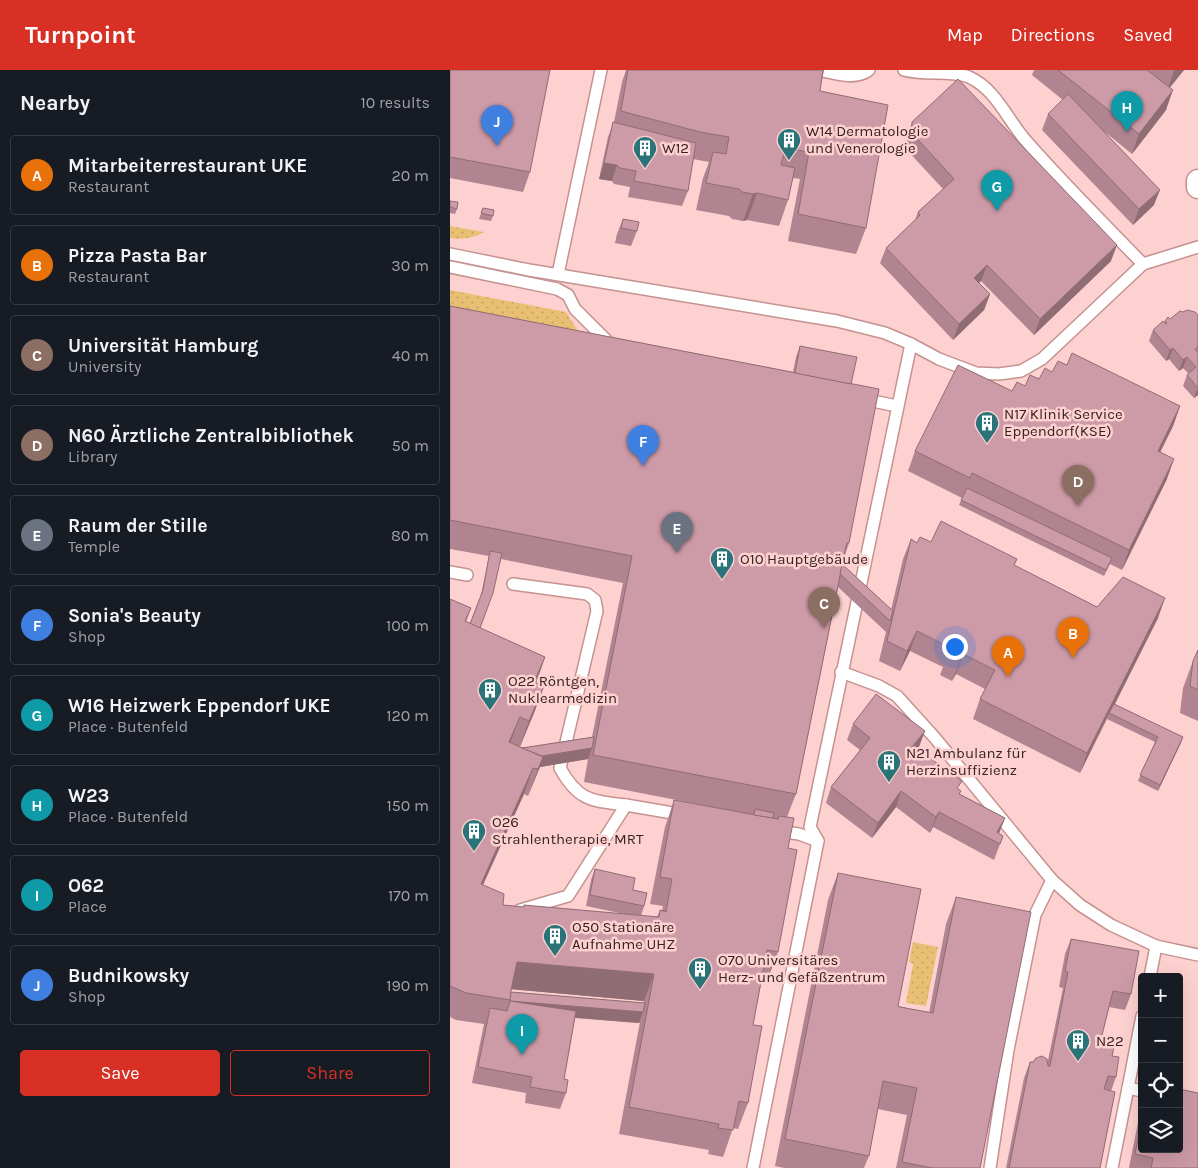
<!DOCTYPE html>
<meta charset="utf-8">
<style>
:root{--surface:#171b24;--page:#20242c;--text:#f1f3f6;--muted:#9ea1a6;--line:#363941;--accent:#d93025}
body{margin:0;font-family:Karla,sans-serif;background:var(--page);color:var(--text)}
.controls{position:absolute;right:15px;bottom:15px;display:grid;overflow:hidden;border-radius:5px;box-shadow:0 5px 20px #0002}
.controls button{width:45px;height:45px;display:grid;place-items:center;padding:0;border:0;border-bottom:1px solid var(--line);background:var(--surface);color:var(--text);font:25px sans-serif}
.you{position:absolute;left:504px;top:576px;width:18px;height:18px;margin:-12px;border:4px solid #fff;border-radius:50%;background:#1a73e8;box-shadow:0 0 0 8px #1a73e833}
.badge{display:grid;place-items:center;width:32px;height:32px;border-radius:50%;background:var(--accent);color:#fff;font-size:16px;font-weight:700}
.pin{position:absolute;translate:-50% -41px;filter:drop-shadow(0 1px 2px #0008)}
.pin::after{content:'';position:absolute;top:26px;width:18px;height:15px;background:inherit;clip-path:polygon(0 0,100% 0,50% 100%)}
.list{margin:0;padding:0;list-style:none}
h2{display:flex;justify-content:space-between;align-items:center;height:65px;margin:0;padding:0 20px;font-size:21px}
h2 small{font-size:16px;font-weight:400;color:var(--muted)}
.list li{display:grid;grid-template-columns:32px 1fr auto;gap:15px;align-items:center;box-sizing:border-box;height:80px;margin:0 10px 10px;padding:0 10px;border:1px solid var(--line);border-radius:5px}
.list b{display:block;font-size:19px;white-space:nowrap}
.list p{margin:0;font-size:16px;white-space:nowrap;color:var(--muted)}
.list em{font-size:16px;font-style:normal;color:var(--muted)}
.actions{display:flex;gap:10px;padding:15px 20px}
.actions a{flex:1;padding:11px 0;border:1px solid var(--accent);border-radius:5px;text-align:center;font-size:18px;color:var(--accent)}
.actions .main{background:var(--accent);color:#fff}
.icon{flex:none;width:28px;height:28px;fill:none;stroke:currentColor;stroke-width:2;stroke-linecap:round;stroke-linejoin:round}
.map{position:relative;flex:none;width:748px;height:1098px;overflow:hidden}
header{display:flex;align-items:center;gap:30px;box-sizing:border-box;height:70px;padding:0 25px;background:var(--accent);color:#fff}
header strong{font-size:24px}
nav{display:flex;gap:28px;margin-inline-start:auto;font-size:18px}
main{display:flex}
aside{flex:1;background:var(--surface)}
.map>svg:first-child{display:block}
</style>
<header>
<strong>Turnpoint</strong>
<nav><a>Map</a><a>Directions</a><a>Saved</a></nav>
</header>
<main>
<aside>
<h2>Nearby<small>10 results</small></h2>
<ul class="list">
<li><span class="badge" style="background:#e8710a">A</span><div><b>Mitarbeiterrestaurant UKE</b><p>Restaurant</p></div><em>20 m</em></li>
<li><span class="badge" style="background:#e8710a">B</span><div><b>Pizza Pasta Bar</b><p>Restaurant</p></div><em>30 m</em></li>
<li><span class="badge" style="background:#8d6e63">C</span><div><b>Universität Hamburg</b><p>University</p></div><em>40 m</em></li>
<li><span class="badge" style="background:#8d6e63">D</span><div><b>N60 Ärztliche Zentralbibliothek</b><p>Library</p></div><em>50 m</em></li>
<li><span class="badge" style="background:#6b7280">E</span><div><b>Raum der Stille</b><p>Temple</p></div><em>80 m</em></li>
<li><span class="badge" style="background:#3f7fe0">F</span><div><b>Sonia's Beauty</b><p>Shop</p></div><em>100 m</em></li>
<li><span class="badge" style="background:#0f9aa8">G</span><div><b>W16 Heizwerk Eppendorf UKE</b><p>Place · Butenfeld</p></div><em>120 m</em></li>
<li><span class="badge" style="background:#0f9aa8">H</span><div><b>W23</b><p>Place · Butenfeld</p></div><em>150 m</em></li>
<li><span class="badge" style="background:#0f9aa8">I</span><div><b>O62</b><p>Place</p></div><em>170 m</em></li>
<li><span class="badge" style="background:#3f7fe0">J</span><div><b>Budnikowsky</b><p>Shop</p></div><em>190 m</em></li>
</ul>
<div class="actions"><a class="main">Save</a><a>Share</a></div>
</aside>
<div class="map">
<svg width="748" height="1098" viewBox="0 0 748 1098">
<defs>
<pattern id="grass-dots" width="8" height="8" patternUnits="userSpaceOnUse" patternTransform="scale(1.25)"><rect width="8" height="8" fill="#e9bf73"/><path d="M2 2h.1M6 6h.1" fill="none" stroke="#c8a463" stroke-width="1.8" stroke-linecap="round"/></pattern>
</defs>
<rect width="100%" height="100%" fill="#fdd1cf"/>
<!-- grass -->
<g fill="url(#grass-dots)">
<path d="M0,156L34,162C24,168 12,170 0,168Z"/>
<path d="M0,220L116,242L126,258L143,278L0,261Z"/>
<path d="M463,872L488,877L476,936L456,933L463,894L459,892Z"/>
</g>
<g fill="none" stroke-linecap="round" stroke-linejoin="round">
<!-- lane casing -->
<g stroke="#c59290" stroke-width="14">
<g id="lane">
<path d="M369,0C384,3 405,11 419,0"/>
<path d="M454,0C475,6 499,0 519,7C546,19 558,51 577,72C614,114 654,154 693,194"/>
<path d="M0,184L79,200L387,251L435,263L461,274L489,289L526,303L549,304L571,301L592,289L693,194L748,177"/>
<path d="M0,197L107,219L118,225L125,239L161,275"/>
<path d="M108,204L151,0"/>
<path d="M413,329L447,336"/>
<path d="M0,502L17,505"/>
<path d="M63,514L137,524L145,530L147,541L110,698C128,731 142,731 176,735"/>
<path d="M391,602L429,616L447,626L485,668L602,810L630,835L661,855L706,876L748,885"/>
<path d="M326,761L349,764L368,771"/>
<path d="M70,840L118,826L176,735L234,745"/>
<path d="M700,907L706,876"/>
<path d="M692,946L678,1018L692,1021"/>
<path d="M303,1098L368,771L360,757L461,274"/>
<path d="M540,1098L558,980L585,845L602,810"/>
<path d="M662,1098L678,1018"/>
</g>
</g>
<!-- street casing -->
<g stroke="#c59290" stroke-width="25">
<path id="street" d="M748,111V117"/>
</g>
<!-- lane -->
<use href="#lane" stroke="#fff" stroke-width="11"/>
<!-- street -->
<use href="#street" stroke="#fff" stroke-width="22"/>
</g>
<!-- wall -->
<g fill="#b08490" fill-rule="evenodd">
<path d="M0,0L80,102L73,122L0,108Z"/>
<path d="M176,0H374L370,21L416,158L406,184L338,171L350,109L343,108L338,130L329,156L297,150L293,151L282,149L279,146L246,140L253,108L259,92L243,89L238,121L232,136L178,127L180,117L164,114L162,111L149,109L158,67L164,52L172,12Z"/>
<path d="M584,0H734L720,17L716,40L682,84L655,62L704,135L683,155L592,60L598,44L613,30L582,5Z"/>
<path d="M462,52L661,191L584,265L531,211L529,213L540,224L534,240L503,270L430,193L436,178L465,150L468,142L493,119L456,79L457,68Z"/>
<path d="M0,131L7,139L5,144L0,143Z"/>
<path d="M33,138L43,146L41,151L29,149Z"/>
<path d="M173,149L187,161L181,176L165,173L167,164Z"/>
<path d="M0,236L343,302L346,287L350,276L401,314L399,473L392,494L441,540L453,489L461,469L467,473L481,472L565,496L647,537L708,548L664,634L733,667L708,721L688,711L705,672L657,649L630,703L523,649L530,629L535,619L506,604L502,611L490,605L493,597L460,581L450,601L429,591L436,562L388,517L346,724L337,747L338,778L328,882L318,909L312,907L303,955L298,1033L288,1059L283,1058L273,1087L258,1084L259,1080L169,1064L190,952L189,953L125,948L114,1009L116,1023L110,1039L75,1033L76,1023L22,1013L34,954L6,950L0,947V529L21,538L16,552L20,554L31,525L39,486L0,479ZM51,489L173,513L142,667L72,678L70,677L84,643L94,616L86,613L95,587L30,558ZM138,689L134,712L278,740L224,730L215,757L200,834L213,836L212,841L210,840L207,847L191,846L194,836L183,820L145,799L141,810L136,836L179,845L74,835L73,837L53,835L33,815L74,724L78,726L90,697ZM61,919L194,931L193,933L61,922Z"/>
<path d="M748,245V325L744,328L733,316L737,305L739,304L733,298L729,301L719,289L716,291L699,271L703,260L714,252L715,251L720,249Z"/>
<path d="M617,295L730,336L723,356L710,382L717,409L672,500L660,494L654,506L509,435L512,428L458,401L465,381L562,321L575,316Z"/>
<path d="M748,580V651L730,643L733,618L743,591Z"/>
<path d="M403,654L469,677L465,681L509,720L510,724L555,748L549,763L553,766L544,790L483,757L480,763L446,737L422,768L376,733L381,717L410,680L397,670Z"/>
<path d="M388,803L448,936L479,943L496,854L506,827L530,1098H446L457,1045L428,1039L419,1086L414,1098H334L325,1096L378,830Z"/>
<path d="M621,869L681,924L675,940L659,937L652,965L662,986L666,1007L661,1021L650,1098H556L574,1008L580,992L597,995L613,918L609,917L615,884Z"/>
<path d="M692,1032V1079L748,1098H679Z"/>
</g>
<!-- shaded-wall -->
<g fill="#906c75">
<path d="M725,0H734L717,21L724,1Z"/>
<path d="M723,20L716,40L682,84L689,64Z"/>
<path d="M154,93L167,95L162,111L149,109Z"/>
<path d="M710,120L704,135L683,155L689,139Z"/>
<path d="M307,123L297,150L293,151L303,124Z"/>
<path d="M667,175L661,191L584,265L590,249Z"/>
<path d="M537,195L531,211L518,223L524,208Z"/>
<path d="M540,224L534,240L503,270L509,254Z"/>
<path d="M723,278L719,289L716,291L720,280Z"/>
<path d="M737,287L733,298L729,301L733,290Z"/>
<path d="M748,317V325L744,328Z"/>
<path d="M730,336L723,356L701,401L708,381Z"/>
<path d="M724,389L717,409L672,500L679,480Z"/>
<path d="M715,528L708,548L660,644L659,643L630,703L637,683Z"/>
<path d="M467,561L460,581L450,601L457,581Z"/>
<path d="M513,584L506,604L502,611L510,591Z"/>
<path d="M95,587L86,613L84,612Z"/>
<path d="M94,616L84,643L69,678L79,651Z"/>
<path d="M70,647L60,673L59,672Z"/>
<path d="M475,661L469,677L455,694L461,678Z"/>
<path d="M733,667L731,673L708,721L710,715Z"/>
<path d="M142,678L138,689L90,697L78,726L89,697L83,698L74,724L21,841L62,692Z"/>
<path d="M451,721L446,737L422,768L428,753Z"/>
<path d="M489,742L483,757L480,763L486,747Z"/>
<path d="M555,748L549,763L547,762Z"/>
<path d="M67,892L204,904L194,931L57,919Z"/>
<path d="M60,931L193,942L189,953L56,942Z"/>
</g>
<!-- building -->
<g fill="#cd9aa7" stroke="#906c75">
<path d="M0,0H100L80,102L0,87Z"/>
<path d="M178,0H373L370,21L438,35L416,158L348,144L359,82L335,78L331,95L345,98L338,130L307,123L303,124L292,122L289,119L256,113L263,82L276,84L279,67L250,62L171,41Z"/>
<path d="M608,0H697L723,20L689,64Z"/>
<path d="M508,9L667,175L590,249L537,195L524,208L540,224L509,254L436,178L470,145L468,142L504,109L462,63V52Z"/>
<path d="M618,24L710,120L689,139L598,44Z"/>
<path d="M163,52L246,73L238,121L184,111L186,101L170,98L167,95L154,93Z"/>
<path d="M0,131L8,132L7,139L0,137Z"/>
<path d="M33,138L44,140L43,146L31,143Z"/>
<path d="M173,149L189,152L187,161L171,158Z"/>
<path d="M0,236L429,319L399,473H397L396,476L346,724L143,685L182,486L0,450Z"/>
<path d="M737,240L745,242L748,245V276L745,279L748,283V318L737,305L746,297L737,287L733,290L723,278L720,280L703,260L713,251L716,254L717,253L715,251L718,247L720,249L730,241L733,242Z"/>
<path d="M350,276L407,287L401,314L345,303Z"/>
<path d="M622,283L730,336L708,381L724,389L679,480L522,403L520,408L465,381L508,295L562,321L567,312L575,316L580,305L589,309L595,298L602,302L608,291L617,295Z"/>
<path d="M517,418L662,488L656,500L511,430Z"/>
<path d="M491,451L567,489L564,495L647,537L673,507L715,528L637,683L530,629L545,600L513,584L510,591L498,585L501,578L467,561L457,581L437,571L461,469L467,473L470,467L481,472Z"/>
<path d="M40,481L52,483L43,523L30,558L20,554L33,520Z"/>
<path d="M392,494L443,541L440,551L390,504Z"/>
<path d="M0,529L21,538L15,551L95,587L84,612L94,616L79,651L70,647L59,672L93,687L88,699L83,698L31,814L54,824L53,835L74,837V835L209,847L210,840L216,842L222,809L210,807L224,730L328,749L329,746L344,748L338,778L347,780L328,882L317,880L303,955L312,956L298,1033L289,1031L283,1060L268,1058L269,1054L179,1037L204,904L67,892L61,920V930L16,923L0,916Z"/>
<path d="M748,580V620L740,616L743,591Z"/>
<path d="M426,624L475,661L461,678L467,683L470,681L512,711L507,718L511,721L509,724L555,748L547,762L553,766L550,774L489,742L486,747L451,721L428,753L381,717L420,668L403,654Z"/>
<path d="M664,634L733,667L710,715L690,705L708,667L659,643Z"/>
<path d="M144,667L142,678L92,686L72,678Z"/>
<path d="M305,739L324,743L323,748L304,745Z"/>
<path d="M145,799L185,808L183,820L197,823L194,836L140,825Z"/>
<path d="M388,803L471,819L448,936L450,937L483,943L506,827L581,842L530,1098H482L452,1092L467,1018L433,1011L419,1086L335,1069Z"/>
<path d="M621,869L689,881L681,924L663,921L652,965L666,968L662,986L669,987L666,1007L658,1006L654,1019L665,1022L650,1098H559L580,992H583L586,988L592,986L597,989L598,996H600L618,902L615,901Z"/>
<path d="M61,922L195,933L193,942L60,931Z"/>
<path d="M60,931L126,941L114,1009L118,1010L116,1023L80,1017L82,1007L28,997L40,938L57,941Z"/>
<path d="M729,1019L748,1023V1098H701L703,1088L685,1084L692,1049V1079H729Z"/>
</g>
<!-- icons -->
<defs>
<g id="building-pin" transform="scale(1.25)"><path d="M0 17L-7.5 6A9.5 9.5 0 1 1 7.5 6Z" fill="#2a7479" stroke="#fdd1cf"/><path d="M-4-6H4V6H1V3H-1V6H-4ZM-2.5-4.3h1.7v1.8h-1.7ZM.8-4.3h1.7v1.8H.8ZM-2.5-1h1.7V.8h-1.7ZM.8-1h1.7V.8H.8Z" fill="#fff"/></g>
</defs>
<g fill-rule="evenodd">
<use href="#building-pin" x="339" y="70"/>
<use href="#building-pin" x="195" y="78"/>
<use href="#building-pin" x="537" y="353"/>
<use href="#building-pin" x="272" y="489"/>
<use href="#building-pin" x="40" y="620"/>
<use href="#building-pin" x="439" y="692"/>
<use href="#building-pin" x="24" y="761"/>
<use href="#building-pin" x="105" y="866"/>
<use href="#building-pin" x="250" y="899"/>
<use href="#building-pin" x="628" y="971"/>
</g>
<g text-anchor="middle" stroke-width="5" stroke-linejoin="round" paint-order="stroke">
<!-- poi labels -->
<g font-size="15" fill="#372322" stroke="#fdd1cf" text-anchor="start">
<text x="356" y="66">W14 Dermatologie<tspan x="356" dy="17">und Venerologie</tspan></text>
<text x="212" y="83">W12</text>
<text x="554" y="349">N17 Klinik Service<tspan x="554" dy="17">Eppendorf(KSE)</tspan></text>
<text x="290" y="494">O10 Hauptgebäude</text>
<text x="58" y="616">O22 Röntgen,<tspan x="58" dy="17">Nuklearmedizin</tspan></text>
<text x="456" y="688">N21 Ambulanz für<tspan x="456" dy="17">Herzinsuffizienz</tspan></text>
<text x="42" y="757">O26<tspan x="42" dy="17">Strahlentherapie, MRT</tspan></text>
<text x="122" y="862">O50 Stationäre<tspan x="122" dy="17">Aufnahme UHZ</tspan></text>
<text x="268" y="895">O70 Universitäres<tspan x="268" dy="17">Herz- und Gefäßzentrum</tspan></text>
<text x="646" y="976">N22</text>
</g>
</g>
</svg>
<div class="controls">
<button>+</button>
<button>−</button>
<button><svg class="icon" aria-label="locate" viewBox="0 0 24 24"><circle cx="12" cy="12" r="6"/><path d="M12 2v4M12 18v4M2 12h4M18 12h4"/></svg></button>
<button><svg class="icon" aria-label="layers" viewBox="0 0 24 24"><path d="M12 4l9 5-9 5-9-5zM3 14l9 5 9-5"/></svg></button>
</div>
<div class="you"></div>
<div class="pin badge" style="left:558px;top:607px;background:#e8710a">A</div>
<div class="pin badge" style="left:623px;top:588px;background:#e8710a">B</div>
<div class="pin badge" style="left:374px;top:558px;background:#8d6e63">C</div>
<div class="pin badge" style="left:628px;top:436px;background:#8d6e63">D</div>
<div class="pin badge" style="left:227px;top:483px;background:#6b7280">E</div>
<div class="pin badge" style="left:193px;top:396px;background:#3f7fe0">F</div>
<div class="pin badge" style="left:547px;top:141px;background:#0f9aa8">G</div>
<div class="pin badge" style="left:677px;top:62px;background:#0f9aa8">H</div>
<div class="pin badge" style="left:72px;top:985px;background:#0f9aa8">I</div>
<div class="pin badge" style="left:47px;top:76px;background:#3f7fe0">J</div>
</div>
</main>
